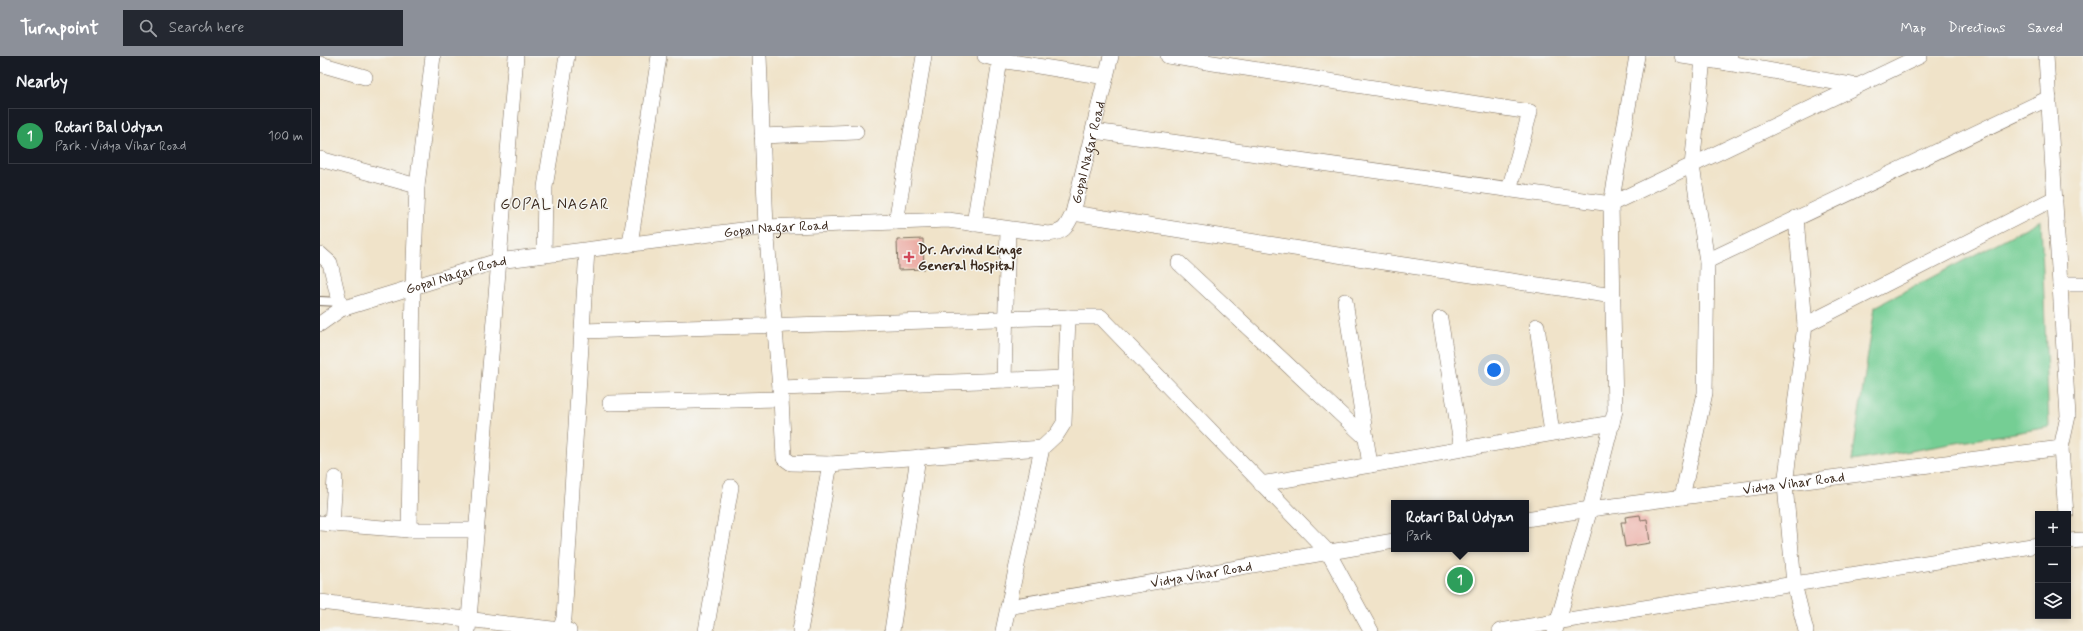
<!DOCTYPE html>
<meta charset="utf-8">
<style>
:root{--surface:#171b24;--page:#242831;--text:#f1f3f6;--muted:#9ea1a6;--line:#363941;--accent:#8c9099}
body{margin:0;font-family:Mynerve,sans-serif;background:var(--page);color:var(--text)}
.controls{position:absolute;right:12px;bottom:12px;display:grid;overflow:hidden;border-radius:0px;box-shadow:0 2px 6px #0003}
.controls button{width:36px;height:36px;display:grid;place-items:center;padding:0;border:0;border-bottom:1px solid var(--line);background:var(--surface);color:var(--text);font:20px sans-serif}
.you{position:absolute;left:1174px;top:314px;width:14px;height:14px;margin:-10px;border:3px solid #fff;border-radius:50%;background:#1a73e8;box-shadow:0 0 0 6px #1a73e833}
.badge{display:grid;place-items:center;width:26px;height:26px;border-radius:50%;background:var(--accent);color:#fff;font-size:13px;font-weight:700}
.pin{position:absolute;translate:-50% -50%;border:2px solid #fff;box-shadow:0 1px 4px #0006}
.popup{position:absolute;left:1071px;top:444px;width:138px;height:52px;box-sizing:border-box;display:grid;place-content:center;border-radius:0px;background:var(--surface);filter:drop-shadow(0 1px 3px #0005);font-size:13px;white-space:nowrap;color:var(--muted)}
.popup b{font-size:15px;color:var(--text)}
.popup::after{content:'';position:absolute;left:50%;top:100%;margin-left:-8px;border:8px solid transparent;border-top-color:var(--surface)}
.list{margin:0;padding:0;list-style:none}
h2{display:flex;justify-content:space-between;align-items:center;height:52px;margin:0;padding:0 16px;font-size:17px}
h2 small{font-size:13px;font-weight:400;color:var(--muted)}
.list li{display:grid;grid-template-columns:26px 1fr auto;gap:12px;align-items:center;box-sizing:border-box;height:56px;margin:0 8px 8px;padding:0 8px;border:1px solid var(--line);border-radius:0px}
.list b{display:block;font-size:15px;white-space:nowrap}
.list p{margin:0;font-size:13px;white-space:nowrap;color:var(--muted)}
.list em{font-size:13px;font-style:normal;color:var(--muted)}
.icon{flex:none;width:22px;height:22px;fill:none;stroke:currentColor;stroke-width:2;stroke-linecap:round;stroke-linejoin:round}
.map{position:relative;flex:none;width:1763px;height:575px;overflow:hidden}
header{display:flex;align-items:center;gap:24px;box-sizing:border-box;height:56px;padding:0 20px;background:var(--accent);color:#fff}
header strong{font-size:19px}
nav{display:flex;gap:22px;margin-inline-start:auto;font-size:14px}
.search{width:280px;height:36px;background:var(--page);display:flex;align-items:center;gap:10px;box-sizing:border-box;padding:0 14px;border-radius:0px;color:var(--muted);font-size:15px}
main{display:flex}
aside{flex:1;background:var(--surface)}
.map>svg:first-child{display:block}
</style>
<header>
<strong>Turnpoint</strong>
<div class="search"><svg class="icon" aria-label="search" viewBox="0 0 24 24"><circle cx="10" cy="10" r="6"/><path d="M15 15l6 6"/></svg>Search here</div>
<nav><a>Map</a><a>Directions</a><a>Saved</a></nav>
</header>
<main>
<aside>
<h2>Nearby<small></small></h2>
<ul class="list">
<li><span class="badge" style="background:#2e9e5b">1</span><div><b>Rotari Bal Udyan</b><p>Park · Vidya Vihar Road</p></div><em>100 m</em></li>
</ul>
</aside>
<div class="map">
<svg width="1763" height="575" viewBox="0 0 1763 575">
<rect width="100%" height="100%" fill="#f6f6f2"/>
<filter id="ink" filterUnits="userSpaceOnUse"><feTurbulence type="fractalNoise" baseFrequency=".025" numOctaves="2"/><feDisplacementMap in="SourceGraphic" scale="8" xChannelSelector="R" yChannelSelector="G"/><feConvolveMatrix kernelMatrix="1 2 1 2 8 2 1 2 1" color-interpolation-filters="sRGB"/></filter>
<filter id="wash" filterUnits="userSpaceOnUse"><feTurbulence type="fractalNoise" baseFrequency=".012" numOctaves="4" result="noise"/><feDisplacementMap in="SourceGraphic" scale="16" xChannelSelector="R" yChannelSelector="G"/><feGaussianBlur stdDeviation="0.9" result="paint"/><feColorMatrix in="noise" values="0 0 0 0 0 0 0 0 0 0 0 0 0 0 0 0 0 1.4 0 .05"/><feComposite in="paint" operator="in"/></filter>
<g filter="url(#wash)">
<rect width="100%" height="100%" fill="#f0e3c9"/>
<!-- park -->
<path fill="#75ce94" stroke="#587c59" d="M1721,164L1729,371L1532,405L1555,251Z"/>
<g id="blocks">
<!-- building -->
<g fill="#ecafa7">
<path d="M603,183L604,213L578,214L577,184Z"/>
<path d="M1320,459L1321,464L1327,463L1330,487L1305,491L1301,466H1306L1305,461Z"/>
</g>
</g>
</g>
<g filter="url(#ink)">
<use href="#blocks" fill-opacity="0" stroke="#7a6b5a" stroke-width="1"/>
<g fill="none" stroke-linecap="round" stroke-linejoin="round">
<!-- service casing -->
<g stroke="#7a6b5a" stroke-width="10">
<path id="service" d="M0,245L20,246"/>
</g>
<!-- minor casing -->
<g stroke="#7a6b5a" stroke-width="16">
<g id="minor">
<path d="M113,0L97,130L93,230L89,474H156"/>
<path d="M439,0L446,171L461,343L464,402L471,407L510,408L722,392"/>
<path d="M665,0L680,4"/>
<path d="M848,0L1210,56L1189,134"/>
<path d="M1362,0L1408,7L1410,0"/>
<path d="M1726,0L1748,360L1741,392L1746,458"/>
<path d="M1408,7L1537,30"/>
<path d="M0,8L45,21"/>
<path d="M774,75L1291,148L1600,0"/>
<path d="M442,80L536,76"/>
<path d="M0,103L97,130"/>
<path d="M753,157L1024,200L1293,240"/>
<path d="M1476,162L1485,269L1465,429L1474,528L1486,575"/>
<path d="M576,166L604,0"/>
<path d="M654,168L680,4L786,21"/>
<path d="M310,188L339,0"/>
<path d="M0,198L10,207L21,253"/>
<path d="M224,199L225,131L247,0"/>
<path d="M1387,205L1729,42"/>
<path d="M859,207L1046,382"/>
<path d="M1740,228H1763"/>
<path d="M1025,245L1050,409"/>
<path d="M1120,263L1142,393"/>
<path id="s1" d="M0,268L21,253L178,205L446,171L628,164L728,178C745,176 746,172 753,157L791,0"/>
<path d="M1485,269L1735,142"/>
<path d="M1217,270L1232,377"/>
<path d="M262,275L748,261"/>
<path d="M684,324L688,173"/>
<path d="M460,332L746,322"/>
<path d="M290,347L461,343"/>
<path d="M941,428L1292,367"/>
<path d="M1362,441L1385,337L1387,205L1372,110L1383,3"/>
<path id="s2" d="M1206,463L1270,453L1741,392"/>
<path d="M0,467L89,474"/>
<path d="M12,468L15,422"/>
<path d="M1748,485L1763,484"/>
<path d="M0,546L249,575"/>
<path id="s3" d="M688,551L1074,485"/>
<path d="M240,574L244,562L267,194"/>
<path d="M148,575L196,0"/>
<path d="M386,575L411,431"/>
<path d="M480,575L510,408"/>
<path d="M572,575L598,401"/>
<path d="M683,575L722,392L737,378L744,367L748,261H781L1008,496L1051,575"/>
<path d="M1180,575L1718,489"/>
<path d="M1235,575L1270,453L1295,355L1291,148L1317,0"/>
</g>
</g>
<!-- service -->
<use href="#service" stroke="#fff" stroke-width="8"/>
<!-- minor -->
<use href="#minor" stroke="#fff" stroke-width="15"/>
</g>
</g>
<!-- markers -->
<path fill="#d1495b" stroke="#f6f6f2" stroke-width="1.5" d="M587 195h4v4h4v4h-4v4h-4v-4h-4v-4h4z"/>
<g text-anchor="middle" stroke-width="3" stroke-linejoin="round" paint-order="stroke">
<!-- street labels -->
<g font-size="14" fill="#3b2a1e" stroke="#f6f6f2">
<text dy="5" stroke="none"><textPath href="#s1" startOffset="841">Gopal Nagar Road</textPath></text>
<text dy="5" stroke="none"><textPath href="#s1" startOffset="470">Gopal Nagar Road</textPath></text>
<text dy="5" stroke="none"><textPath href="#s1" startOffset="146">Gopal Nagar Road</textPath></text>
<text dy="5" stroke="none"><textPath href="#s2" startOffset="270">Vidya Vihar Road</textPath></text>
<text dy="5" stroke="none"><textPath href="#s3" startOffset="196">Vidya Vihar Road</textPath></text>
</g>
<!-- poi labels -->
<g font-size="14" font-weight="bold" fill="#3b2a1e" stroke="#f6f6f2" text-anchor="start">
<text x="598" y="198">Dr. Arvind Kinge<tspan x="598" dy="16">General Hospital</tspan></text>
</g>
<!-- neighbourhood labels -->
<g font-size="15" letter-spacing="1" fill="#3b2a1e" stroke="#f6f6f2">
<text x="235" y="153">GOPAL NAGAR</text>
</g>
</g>
</svg>
<div class="controls">
<button>+</button>
<button>−</button>
<button><svg class="icon" aria-label="layers" viewBox="0 0 24 24"><path d="M12 4l9 5-9 5-9-5zM3 14l9 5 9-5"/></svg></button>
</div>
<div class="you"></div>
<div class="pin badge" style="left:1140px;top:524px;background:#2e9e5b">1</div>
<div class="popup"><b>Rotari Bal Udyan</b>Park</div>
</div>
</main>
